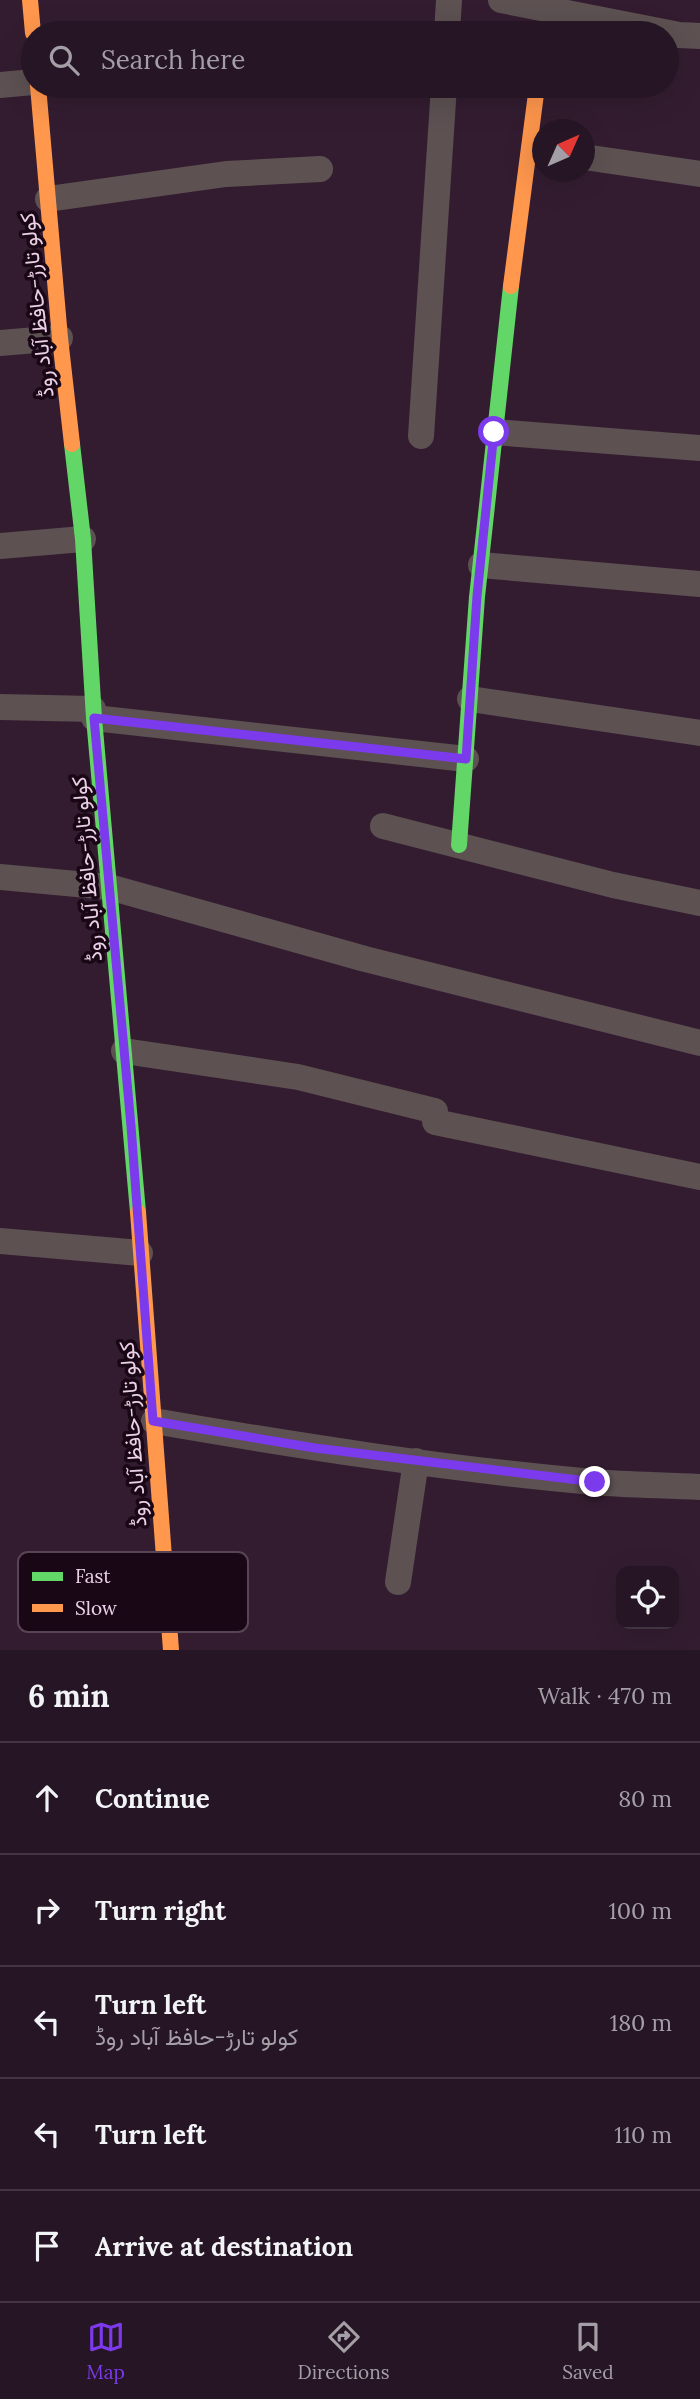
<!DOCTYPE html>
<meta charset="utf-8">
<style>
:root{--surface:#261524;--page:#322231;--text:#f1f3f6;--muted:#a49fa6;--line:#423441;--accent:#7c3aed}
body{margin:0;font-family:Lora,Vazirmatn,serif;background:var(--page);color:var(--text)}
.controls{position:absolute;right:21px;bottom:21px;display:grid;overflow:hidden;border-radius:14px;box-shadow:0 7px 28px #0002}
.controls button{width:63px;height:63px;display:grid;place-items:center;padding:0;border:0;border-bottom:2px solid var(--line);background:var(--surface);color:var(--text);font:35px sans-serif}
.compass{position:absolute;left:532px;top:119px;width:63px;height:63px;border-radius:50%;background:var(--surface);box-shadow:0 7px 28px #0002;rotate:45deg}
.stop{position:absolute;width:21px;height:21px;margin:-16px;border:5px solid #7c3aed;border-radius:50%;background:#fff}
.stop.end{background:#7c3aed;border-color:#fff;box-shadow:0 2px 7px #0008}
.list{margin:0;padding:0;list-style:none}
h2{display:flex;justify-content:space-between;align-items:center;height:91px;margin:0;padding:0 28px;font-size:30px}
h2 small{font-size:23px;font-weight:400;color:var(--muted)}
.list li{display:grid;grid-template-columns:46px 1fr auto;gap:21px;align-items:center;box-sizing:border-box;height:112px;padding:0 28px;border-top:2px solid var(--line)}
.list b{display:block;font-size:26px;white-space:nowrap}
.list p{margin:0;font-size:23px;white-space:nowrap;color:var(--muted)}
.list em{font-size:23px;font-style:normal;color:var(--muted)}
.icon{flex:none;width:38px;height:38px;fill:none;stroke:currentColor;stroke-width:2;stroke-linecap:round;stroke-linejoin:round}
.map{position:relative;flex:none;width:700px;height:1650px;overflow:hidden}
.search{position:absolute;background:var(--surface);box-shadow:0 7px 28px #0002;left:21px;right:21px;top:21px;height:77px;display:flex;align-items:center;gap:18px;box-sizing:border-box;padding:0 24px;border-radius:38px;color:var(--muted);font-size:26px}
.sheet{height:651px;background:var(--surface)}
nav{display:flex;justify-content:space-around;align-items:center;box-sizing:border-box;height:98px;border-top:2px solid var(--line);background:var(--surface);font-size:19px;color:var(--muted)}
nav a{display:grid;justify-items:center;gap:4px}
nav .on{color:var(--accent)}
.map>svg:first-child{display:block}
</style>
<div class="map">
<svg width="700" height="1650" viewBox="0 0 700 1650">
<rect width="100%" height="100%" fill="#331c30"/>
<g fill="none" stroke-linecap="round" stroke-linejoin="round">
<!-- street -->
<g stroke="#5d5152" stroke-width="26">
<path d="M501,0L679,35L700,36"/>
<path d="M447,33L449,0"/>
<path d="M0,85L33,82"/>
<path d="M584,157L700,174"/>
<path d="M48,199L226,174L320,169"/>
<path d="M0,343L60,338"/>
<path d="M494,432L700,448"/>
<path d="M421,436L444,86"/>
<path d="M0,546L83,539"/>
<path d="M481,565L700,584"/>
<path d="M470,699L700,733"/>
<path d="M0,707L93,709"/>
<path d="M94,718L466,759"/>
<path d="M383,826L613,885L700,903"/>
<path d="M0,877L109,887L365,959L700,1043"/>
<path d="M124,1051L298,1077L435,1111V1122L700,1177"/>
<path d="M0,1241L140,1253"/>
<path d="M154,1421C299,1446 446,1469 593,1482C629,1485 665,1485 700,1487"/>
<path d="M398,1582L416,1461"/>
</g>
<!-- fast -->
<g stroke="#63d668" stroke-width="16">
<path d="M72,444L83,539L94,718L138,1212"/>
<path d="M459,845L477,597L511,286"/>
</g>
<!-- slow -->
<g stroke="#ff974d" stroke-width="16">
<path d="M30,0L33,33"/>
<path d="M38,86L60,338L72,444"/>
<path d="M511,286L537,86"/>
<path d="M138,1212L171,1650"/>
</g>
</g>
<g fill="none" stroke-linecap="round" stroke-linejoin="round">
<!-- route -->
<path stroke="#7c3aed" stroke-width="9" d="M494,432L477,596L466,759L94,718L131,1126L153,1421L315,1448L595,1482"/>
</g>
<g text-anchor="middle" stroke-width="7" stroke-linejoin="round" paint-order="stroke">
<!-- street labels -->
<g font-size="21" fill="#ebd1e6" stroke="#190716">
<text transform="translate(37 305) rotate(-96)" y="7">کولو تارڑ-حافظ آباد روڈ</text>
<text transform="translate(87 869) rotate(-95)" y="7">کولو تارڑ-حافظ آباد روڈ</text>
<text transform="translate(133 1434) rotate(-94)" y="7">کولو تارڑ-حافظ آباد روڈ</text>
</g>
</g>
<!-- legend -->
<rect x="18" y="1552" width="230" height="80" rx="10" fill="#190716" stroke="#584454" stroke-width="2"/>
<rect x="32" y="1572" width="31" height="9" fill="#63d668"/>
<rect x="32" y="1604" width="31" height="8" fill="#ff974d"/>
<g font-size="19" fill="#ebd1e6">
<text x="75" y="1583">Fast</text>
<text x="75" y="1615">Slow</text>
</g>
</svg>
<div class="controls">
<button><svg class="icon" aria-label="locate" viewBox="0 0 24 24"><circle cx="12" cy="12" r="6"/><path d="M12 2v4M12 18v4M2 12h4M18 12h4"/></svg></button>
</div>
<svg class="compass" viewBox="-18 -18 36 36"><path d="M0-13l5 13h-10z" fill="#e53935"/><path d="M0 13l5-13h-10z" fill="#a49fa6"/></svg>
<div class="stop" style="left:494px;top:432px"></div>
<div class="stop end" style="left:595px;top:1482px"></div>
<div class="search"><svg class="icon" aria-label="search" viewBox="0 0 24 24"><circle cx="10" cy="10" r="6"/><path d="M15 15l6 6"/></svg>Search here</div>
</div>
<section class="sheet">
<h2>6 min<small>Walk · 470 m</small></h2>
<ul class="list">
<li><svg class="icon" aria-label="ahead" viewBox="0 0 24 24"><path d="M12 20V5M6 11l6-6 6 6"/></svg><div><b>Continue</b></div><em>80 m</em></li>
<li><svg class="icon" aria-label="right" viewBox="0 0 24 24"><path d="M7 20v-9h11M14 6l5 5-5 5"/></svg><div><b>Turn right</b></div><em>100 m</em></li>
<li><svg class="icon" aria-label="left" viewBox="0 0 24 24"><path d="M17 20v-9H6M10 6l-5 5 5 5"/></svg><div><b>Turn left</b><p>کولو تارڑ-حافظ آباد روڈ</p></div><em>180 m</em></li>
<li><svg class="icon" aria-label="left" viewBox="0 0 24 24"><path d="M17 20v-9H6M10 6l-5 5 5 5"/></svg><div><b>Turn left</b></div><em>110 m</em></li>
<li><svg class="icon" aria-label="arrive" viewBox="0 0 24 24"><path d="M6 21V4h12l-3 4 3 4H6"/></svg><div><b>Arrive at destination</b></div></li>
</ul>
</section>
<nav>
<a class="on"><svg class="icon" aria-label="map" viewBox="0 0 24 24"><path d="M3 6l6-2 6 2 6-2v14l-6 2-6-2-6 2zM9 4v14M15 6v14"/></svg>Map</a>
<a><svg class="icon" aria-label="directions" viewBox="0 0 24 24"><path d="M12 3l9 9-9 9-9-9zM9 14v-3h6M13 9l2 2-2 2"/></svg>Directions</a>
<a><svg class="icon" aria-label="saved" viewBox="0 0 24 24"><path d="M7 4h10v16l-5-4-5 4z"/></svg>Saved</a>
</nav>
